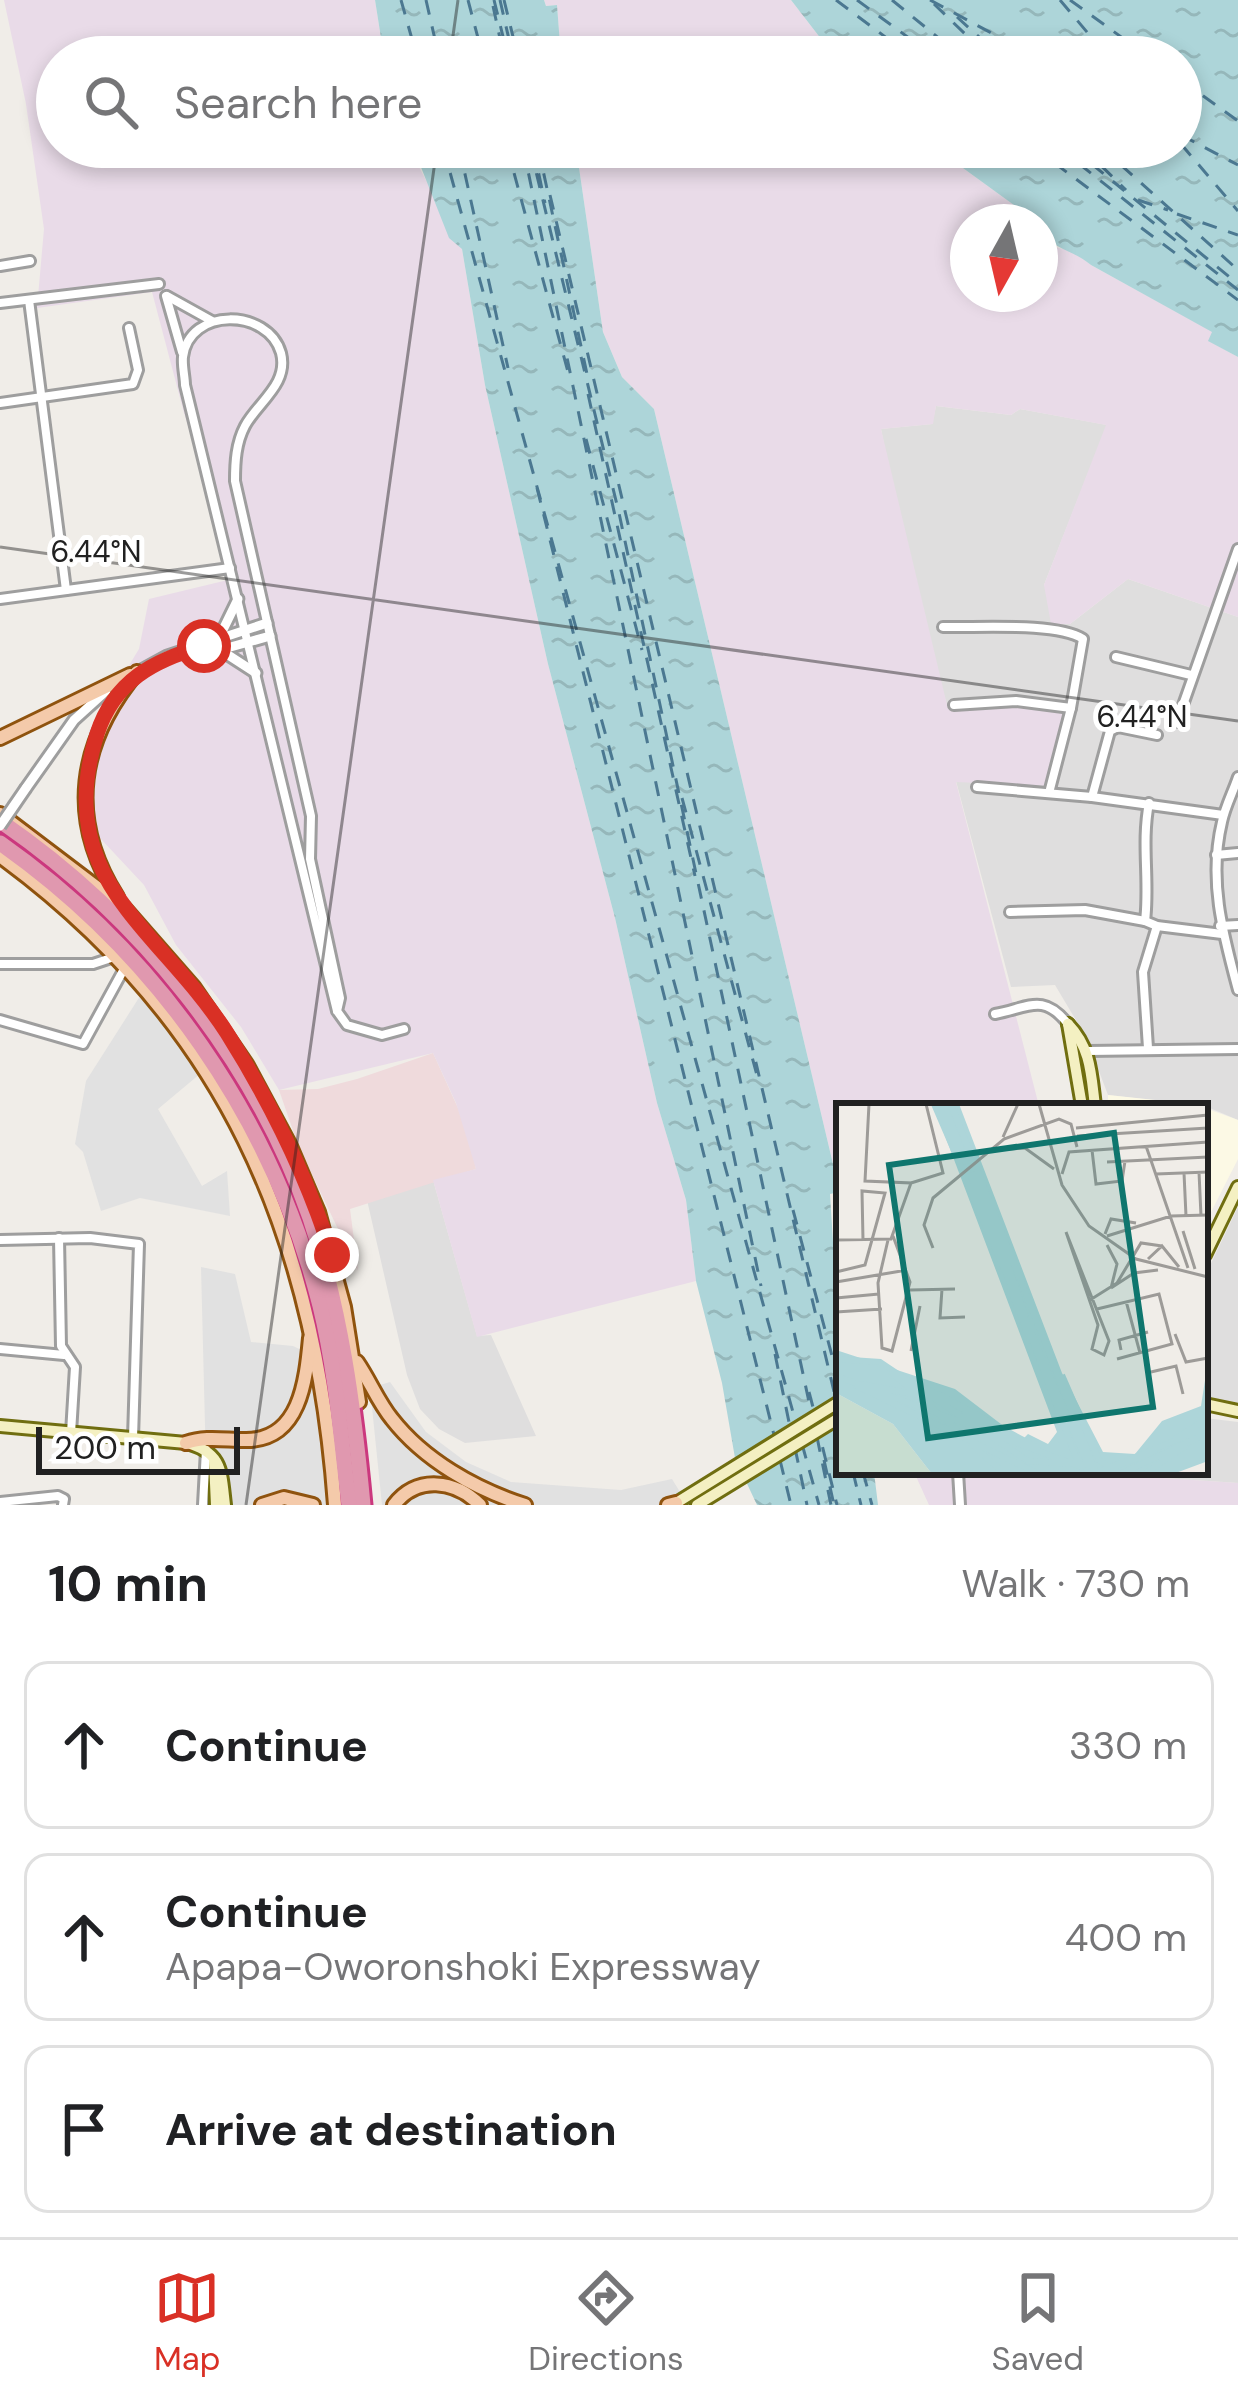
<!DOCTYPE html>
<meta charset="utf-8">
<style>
:root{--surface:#fff;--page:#f2f2f2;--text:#202124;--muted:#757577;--line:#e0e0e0;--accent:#d93025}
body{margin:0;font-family:"DM Sans",sans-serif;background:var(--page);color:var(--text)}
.compass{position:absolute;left:950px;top:204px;width:108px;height:108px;border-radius:50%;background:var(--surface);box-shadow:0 6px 18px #0003;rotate:188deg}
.scale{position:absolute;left:36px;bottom:30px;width:204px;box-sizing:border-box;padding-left:12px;border:6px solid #212121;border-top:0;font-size:33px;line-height:42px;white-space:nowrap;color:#212121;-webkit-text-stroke:9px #fff;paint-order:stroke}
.stop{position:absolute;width:36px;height:36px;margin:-27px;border:9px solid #d93025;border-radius:50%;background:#fff}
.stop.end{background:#d93025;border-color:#fff;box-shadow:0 3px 12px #0008}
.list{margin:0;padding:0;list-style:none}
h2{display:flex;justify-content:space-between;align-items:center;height:156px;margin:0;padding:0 48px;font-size:51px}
h2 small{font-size:39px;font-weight:400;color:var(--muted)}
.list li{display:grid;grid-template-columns:78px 1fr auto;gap:36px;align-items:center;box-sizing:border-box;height:168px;margin:0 24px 24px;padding:0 24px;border:3px solid var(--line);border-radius:24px}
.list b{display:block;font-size:45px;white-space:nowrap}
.list p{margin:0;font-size:39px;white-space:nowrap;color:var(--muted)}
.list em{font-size:39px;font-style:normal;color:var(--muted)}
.icon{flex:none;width:66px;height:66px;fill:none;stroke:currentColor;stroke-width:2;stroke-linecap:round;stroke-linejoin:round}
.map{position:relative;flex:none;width:1238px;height:1505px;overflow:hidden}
.search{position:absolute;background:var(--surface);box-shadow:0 6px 18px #0003;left:36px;right:36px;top:36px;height:132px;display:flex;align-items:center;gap:30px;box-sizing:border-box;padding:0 42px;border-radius:66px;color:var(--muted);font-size:45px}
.sheet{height:732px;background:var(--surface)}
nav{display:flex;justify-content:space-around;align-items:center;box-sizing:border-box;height:168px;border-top:3px solid var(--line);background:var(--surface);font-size:33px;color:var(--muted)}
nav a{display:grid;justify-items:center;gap:6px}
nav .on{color:var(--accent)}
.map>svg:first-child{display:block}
</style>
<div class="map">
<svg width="1238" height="1505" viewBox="0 0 1238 1505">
<defs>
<pattern id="water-ripples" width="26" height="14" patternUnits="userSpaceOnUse" patternTransform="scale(3)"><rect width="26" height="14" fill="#add5d9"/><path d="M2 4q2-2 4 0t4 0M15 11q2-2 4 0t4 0" fill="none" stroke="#95b7ba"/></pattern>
</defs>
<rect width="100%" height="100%" fill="#f0ede8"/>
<!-- residential -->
<g fill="#dfdede">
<path d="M936,406L1011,415L1020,409L1107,425L1044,585L1070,624L1128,579L1238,617V1120L1205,1106L1108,1095L1086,1037L1055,985L1011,987L956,781L1012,699L948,709L909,571L881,429L932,424Z"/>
<path d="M433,1180L477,1336L491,1335L536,1436L465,1443L439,1429L420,1409L407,1375L367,1200Z"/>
<path d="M1238,1207V1405L1205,1398V1276Z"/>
<path d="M1205,1418L1238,1422V1483L1148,1477L1134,1472H1205Z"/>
</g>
<!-- commercial -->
<path fill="#efdadc" d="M433,1053L467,1128L476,1169L350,1209L358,1271L298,1145L279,1090L318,1089L357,1079Z"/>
<!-- industrial -->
<g fill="#e9dbe8">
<path d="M4,0H375L384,57H57V147H413L417,163L462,249L485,385L548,664L615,918L657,1103L686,1200L696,1281L477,1337L433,1180L476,1169L456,1103L433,1053L279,1090L241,1027L176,945L144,885L86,823L84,762L89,731L139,649L149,599L236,578L184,413L152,292L37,308L44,229L26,104Z"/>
<path d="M544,0H791L835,57H561L557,5L546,6Z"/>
<path d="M576,147H934L1022,211L1030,222H968V294H1040V234L1054,247L1074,251L1091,265L1213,332L1209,341L1238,357V617L1128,579L1070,624H1051L1044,585L1106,425L1020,409L1011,415L936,406L933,424L881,429L948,709L1012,699L1065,711L1046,786L956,782L1039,1106H839L838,1185L654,409L622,377L603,332Z"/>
<path d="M914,1472H1134L1148,1477L1238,1483V1505H929Z"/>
</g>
<!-- education -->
<g fill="#fcf9e5">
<path d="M1108,1095L1193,1104L1199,1106H1108Z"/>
<path d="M1205,1108L1238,1120V1159L1205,1224Z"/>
</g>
<!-- parking -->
<g fill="#e1e1e1">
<path d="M142,993L201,1073L158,1109L202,1186L227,1171L230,1216L140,1198L101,1211L83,1152L75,1144L86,1081Z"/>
<path d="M201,1267L235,1274L251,1342L293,1346L312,1355L333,1505H207Z"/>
<path d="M390,1382L426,1432L466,1462L511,1482L621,1490L672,1479L688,1505H382L370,1388Z"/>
</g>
<!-- water -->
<g fill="url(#water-ripples)">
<path d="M375,0H544L546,6L557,5L561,57H384Z"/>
<path d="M791,0H1238V357L1208,341L1212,332L1091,265C1074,251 1056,249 1040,234V222H1030L1022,211L934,147H1181V57H835Z"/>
<path d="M413,147H576L603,332L622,377L654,409L838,1185L839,1192L830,1194L833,1242L839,1243L834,1304L839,1472H874L878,1505H757L735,1458L722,1383L696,1281L686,1200L657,1103L615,918L548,664L485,385L462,249L449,238Z"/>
</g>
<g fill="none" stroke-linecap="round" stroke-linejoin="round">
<!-- ferry -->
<g stroke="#4b7891" stroke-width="3" stroke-dasharray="15 12" stroke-linecap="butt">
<path d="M401,0L417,57"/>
<path d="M426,0L439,57"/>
<path d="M468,0L483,57"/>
<path d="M494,0L508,57"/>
<path d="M500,0L513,57"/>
<path d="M504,0L518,57"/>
<path d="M836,0L912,57"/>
<path d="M857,0L935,57"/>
<path d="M892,0L962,57"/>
<path d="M930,0L1036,57"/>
<path d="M1060,0L1108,57"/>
<path d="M1070,0L1149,57"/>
<path d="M934,4L989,57"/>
<path d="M493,6L504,57"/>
<path d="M957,17L1001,57"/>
<path d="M1181,80L1238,121"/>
<path d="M1181,135L1238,165"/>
<path d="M1181,144L1238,211"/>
<path d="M443,147L796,1423"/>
<path d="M459,147L508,368"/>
<path d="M507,147L568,372"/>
<path d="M523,147L761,1286"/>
<path d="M530,147L619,513L812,1416"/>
<path d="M533,147L545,203"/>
<path d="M538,147L587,374"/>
<path d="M1033,147L1238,300"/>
<path d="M1058,147L1238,290"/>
<path d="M1071,147L1238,284"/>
<path d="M1082,147L1126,190"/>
<path d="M1101,147L1238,270"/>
<path d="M550,195L836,1400"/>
<path d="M1138,200L1168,210"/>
<path d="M1177,214L1238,235"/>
<path d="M588,394L695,876"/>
<path d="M586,439L642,650"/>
<path d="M537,488L775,1439"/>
<path d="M682,798L758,1079"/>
<path d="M793,1210L839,1382"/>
<path d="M775,1354L790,1427"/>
<path d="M809,1392L814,1411"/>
<path d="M816,1421L837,1505"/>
<path d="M817,1437L831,1505"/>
<path d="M802,1444L819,1505"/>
<path d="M795,1448L807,1505"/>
<path d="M780,1460L791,1505"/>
<path d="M824,1460L834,1505"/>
<path d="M853,1472L861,1505"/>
<path d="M863,1472L872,1505"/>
</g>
<!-- minor casing -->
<g stroke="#9e9e9e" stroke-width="14">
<g id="minor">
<path d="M0,266L30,261"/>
<path d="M166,296L182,352"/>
<path d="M167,296L212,321"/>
<path d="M29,300L66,590"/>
<path d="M0,303L159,284"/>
<path d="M0,403L133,384L138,370L129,328"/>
<path d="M0,599L230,568"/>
<path d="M943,627C978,628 1056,622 1083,639L1071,708L1049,793"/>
<path d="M1116,657L1191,675"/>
<path d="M954,705L1016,701L1071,708"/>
<path d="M1177,722L1238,549"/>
<path d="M1238,777C1233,792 1225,807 1222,822C1208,880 1223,934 1238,990"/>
<path d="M977,787L1092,797L1223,815"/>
<path d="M1092,797L1110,731L1118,727L1157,735"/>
<path d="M1149,803C1141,844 1150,881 1145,921L1157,926L1222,934"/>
<path d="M1216,855L1238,853"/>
<path d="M1010,912L1085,910L1145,921"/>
<path d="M1220,926L1238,925"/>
<path d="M0,964H93L114,957"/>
<path d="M337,1011L340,998L310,859L311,816L235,481C235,462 236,443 245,426C258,402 289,384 281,353C268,308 189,307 183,357C182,366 185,377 185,385L337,1011L347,1025L382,1035L404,1029"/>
<path d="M995,1014C1028,1008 1043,992 1068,1024"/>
<path d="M0,1020L83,1044L124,969"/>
<path d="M1148,1048L1143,972L1157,926"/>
<path d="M1088,1051L1238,1049"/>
<path d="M59,1238L61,1346L75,1367L71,1433"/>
<path d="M0,1240L90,1238L139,1244L133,1438"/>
<path d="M0,1349L64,1355"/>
<path d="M958,1472L960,1505"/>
<path d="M0,1502L58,1496L64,1499L63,1505"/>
<path d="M203,1505L206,1450"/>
</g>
</g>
<!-- tertiary casing -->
<g stroke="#9e9e9e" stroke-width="15">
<g id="tertiary">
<path d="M218,640L238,599"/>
<path d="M204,646L227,648L270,636"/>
<path d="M222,651L256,673"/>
<path d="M136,673L167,656L267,623"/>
<path d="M26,788L74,720L106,691"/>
</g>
</g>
<!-- secondary casing -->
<g stroke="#706e10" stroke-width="16">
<g id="secondary">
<path d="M1068,1024C1091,1048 1091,1074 1095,1106"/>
<path d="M1068,1024L1082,1106"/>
<path d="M1205,1255L1238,1187"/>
<path d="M1205,1404L1238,1411"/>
<path d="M0,1426L186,1443C223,1452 221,1472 225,1505"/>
<path d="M214,1461L216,1505"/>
<path d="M673,1505L839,1402"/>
<path d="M697,1505L839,1418"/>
</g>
</g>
<!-- primary casing -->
<g stroke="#8f530e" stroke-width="18">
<g id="primary">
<path d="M0,738L130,675"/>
<path d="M0,814L124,908L194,988L246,1064L289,1144L318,1212L344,1307L359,1402"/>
<path d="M0,856C225,1021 315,1232 335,1505"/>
<path d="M117,897C67,818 79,742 137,672"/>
<path d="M357,1362C370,1381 378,1402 392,1419C424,1460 475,1489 525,1505"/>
<path d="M186,1443C205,1436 225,1440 245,1440C300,1441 306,1381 310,1338"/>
<path d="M262,1505L284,1498L313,1505"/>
<path d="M394,1505C417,1475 455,1480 480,1505"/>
<path d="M668,1505L676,1503"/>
</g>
</g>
<!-- motorway casing -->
<g stroke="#cb387e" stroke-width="21">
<g id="motorway">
<path d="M0,821C139,916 254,1058 310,1218C341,1310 354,1408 363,1505"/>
<path d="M0,843C158,954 273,1119 320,1306C336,1371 341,1439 349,1505"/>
</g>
</g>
<!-- minor -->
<use href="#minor" stroke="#fff" stroke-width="8"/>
<!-- tertiary -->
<use href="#tertiary" stroke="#fff" stroke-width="9"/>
<!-- secondary -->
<use href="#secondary" stroke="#f4f0c2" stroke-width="10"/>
<!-- primary -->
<use href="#primary" stroke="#f4caaa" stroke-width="12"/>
<!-- motorway -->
<use href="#motorway" stroke="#e098af" stroke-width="15"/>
<!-- tertiary-bridge casing -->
<g stroke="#9e9e9e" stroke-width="15" stroke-linecap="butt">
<path id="tertiary-bridge" d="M0,826L26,788"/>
</g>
<!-- tertiary-bridge -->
<use href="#tertiary-bridge" stroke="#fff" stroke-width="9"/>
</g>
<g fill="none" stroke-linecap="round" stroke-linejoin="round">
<!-- route -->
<path stroke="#d93025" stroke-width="15" d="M204,646C154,660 114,681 97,734C51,881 159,927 227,1033C271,1103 307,1176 332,1255"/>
</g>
<!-- ticks -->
<path fill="none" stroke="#212121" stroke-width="3" stroke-opacity="0.45" d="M450,57L458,0M0,547L1238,721M246,1505L437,147"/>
<!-- overview -->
<g transform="translate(836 1103)">
<rect width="372" height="372" fill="#f0ede8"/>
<path d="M0,290L57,321L96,371H0Z" fill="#c7ddd0"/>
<path d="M97,1H123L226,270L267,349L299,351L326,318L365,303L372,258V358L337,371H96L57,321L0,290V247L119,286L186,337L192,331L212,341L221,329Z" fill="#add5d9"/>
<path fill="none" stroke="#add5d9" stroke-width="6" d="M98,1L126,66M102,1L121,50M108,1L131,61M115,1L137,57M141,66L260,370L372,324M137,69L176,159M134,70L164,151M155,115L190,214M173,182L195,240M0,256L44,259L192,358L252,362L129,75M54,268L123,329M226,272L263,357L284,371L372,330M0,273L136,323M75,277L193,342M25,281L92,294M19,282L203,371M102,291L204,346M128,310L160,330M151,329L243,363L197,239M339,336L372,315M134,340L169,371M269,368L321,347M308,371L351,342"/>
<path fill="none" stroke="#9d9b98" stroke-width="3" d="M203,1L226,82L253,123L300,156L372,174M240,25L372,12M241,33L372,25M167,34L182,1M310,43L352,165M157,47L189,45L218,66M256,47L260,81L286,78L289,58M271,59L372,54M363,69L365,113M348,70L350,113M226,71L233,49L372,39M320,71L372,69M75,80L107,70L90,1M347,128L359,166M230,129L273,238L268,252L256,246L262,222ZM269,131L275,116L300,120M271,133L335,113L372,112M0,137L55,136L75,80L29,78L33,1M52,137L42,180L46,245L56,248L74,179L57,133M271,142L281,161L275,185M97,145L88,122L97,95L168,36L223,16L235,21L241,44M312,156L326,143L343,164M0,169L29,162L49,90L26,88L27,137M0,179L71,167M275,185L298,170L322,167M106,186L104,215L129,214M74,187L119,186M0,195L43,191M254,197L281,180L305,140L326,143M290,198L304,250M261,206L323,191L336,241L281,256M0,209L46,206M339,231L350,259L372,255M285,247L283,237L312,229M75,248L84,203M315,269L340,263L347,291"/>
<path fill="#0f766e" fill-opacity="0.15" stroke="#0f766e" stroke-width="6" d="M278,30L317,304L92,335L53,62Z"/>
<rect width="372" height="372" fill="none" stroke="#212121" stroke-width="6"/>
</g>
<g font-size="30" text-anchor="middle" fill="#212121" stroke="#fff" stroke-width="10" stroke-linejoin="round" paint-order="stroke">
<text x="96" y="562">6.44°N</text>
<text x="1142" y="727">6.44°N</text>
</g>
</svg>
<svg class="compass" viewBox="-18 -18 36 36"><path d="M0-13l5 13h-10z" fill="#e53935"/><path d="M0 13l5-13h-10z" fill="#757577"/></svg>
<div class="scale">200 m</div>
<div class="stop" style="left:204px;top:646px"></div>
<div class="stop end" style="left:332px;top:1255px"></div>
<div class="search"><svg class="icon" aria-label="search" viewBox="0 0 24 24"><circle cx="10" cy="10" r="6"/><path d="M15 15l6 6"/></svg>Search here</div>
</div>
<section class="sheet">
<h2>10 min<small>Walk · 730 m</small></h2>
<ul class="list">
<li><svg class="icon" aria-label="ahead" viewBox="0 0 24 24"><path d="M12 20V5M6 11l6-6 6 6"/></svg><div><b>Continue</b></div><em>330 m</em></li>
<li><svg class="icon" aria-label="ahead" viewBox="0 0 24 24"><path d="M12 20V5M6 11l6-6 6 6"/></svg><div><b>Continue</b><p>Apapa-Oworonshoki Expressway</p></div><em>400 m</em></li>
<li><svg class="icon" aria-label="arrive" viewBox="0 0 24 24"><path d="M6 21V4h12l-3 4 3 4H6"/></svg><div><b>Arrive at destination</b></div></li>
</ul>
</section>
<nav>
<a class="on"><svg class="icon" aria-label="map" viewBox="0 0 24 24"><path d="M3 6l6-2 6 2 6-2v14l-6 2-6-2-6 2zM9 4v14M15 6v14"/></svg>Map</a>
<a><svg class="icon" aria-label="directions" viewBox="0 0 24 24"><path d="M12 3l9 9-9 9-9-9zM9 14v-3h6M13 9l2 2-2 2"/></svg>Directions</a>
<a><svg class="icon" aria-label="saved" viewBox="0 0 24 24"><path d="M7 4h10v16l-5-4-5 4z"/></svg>Saved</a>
</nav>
